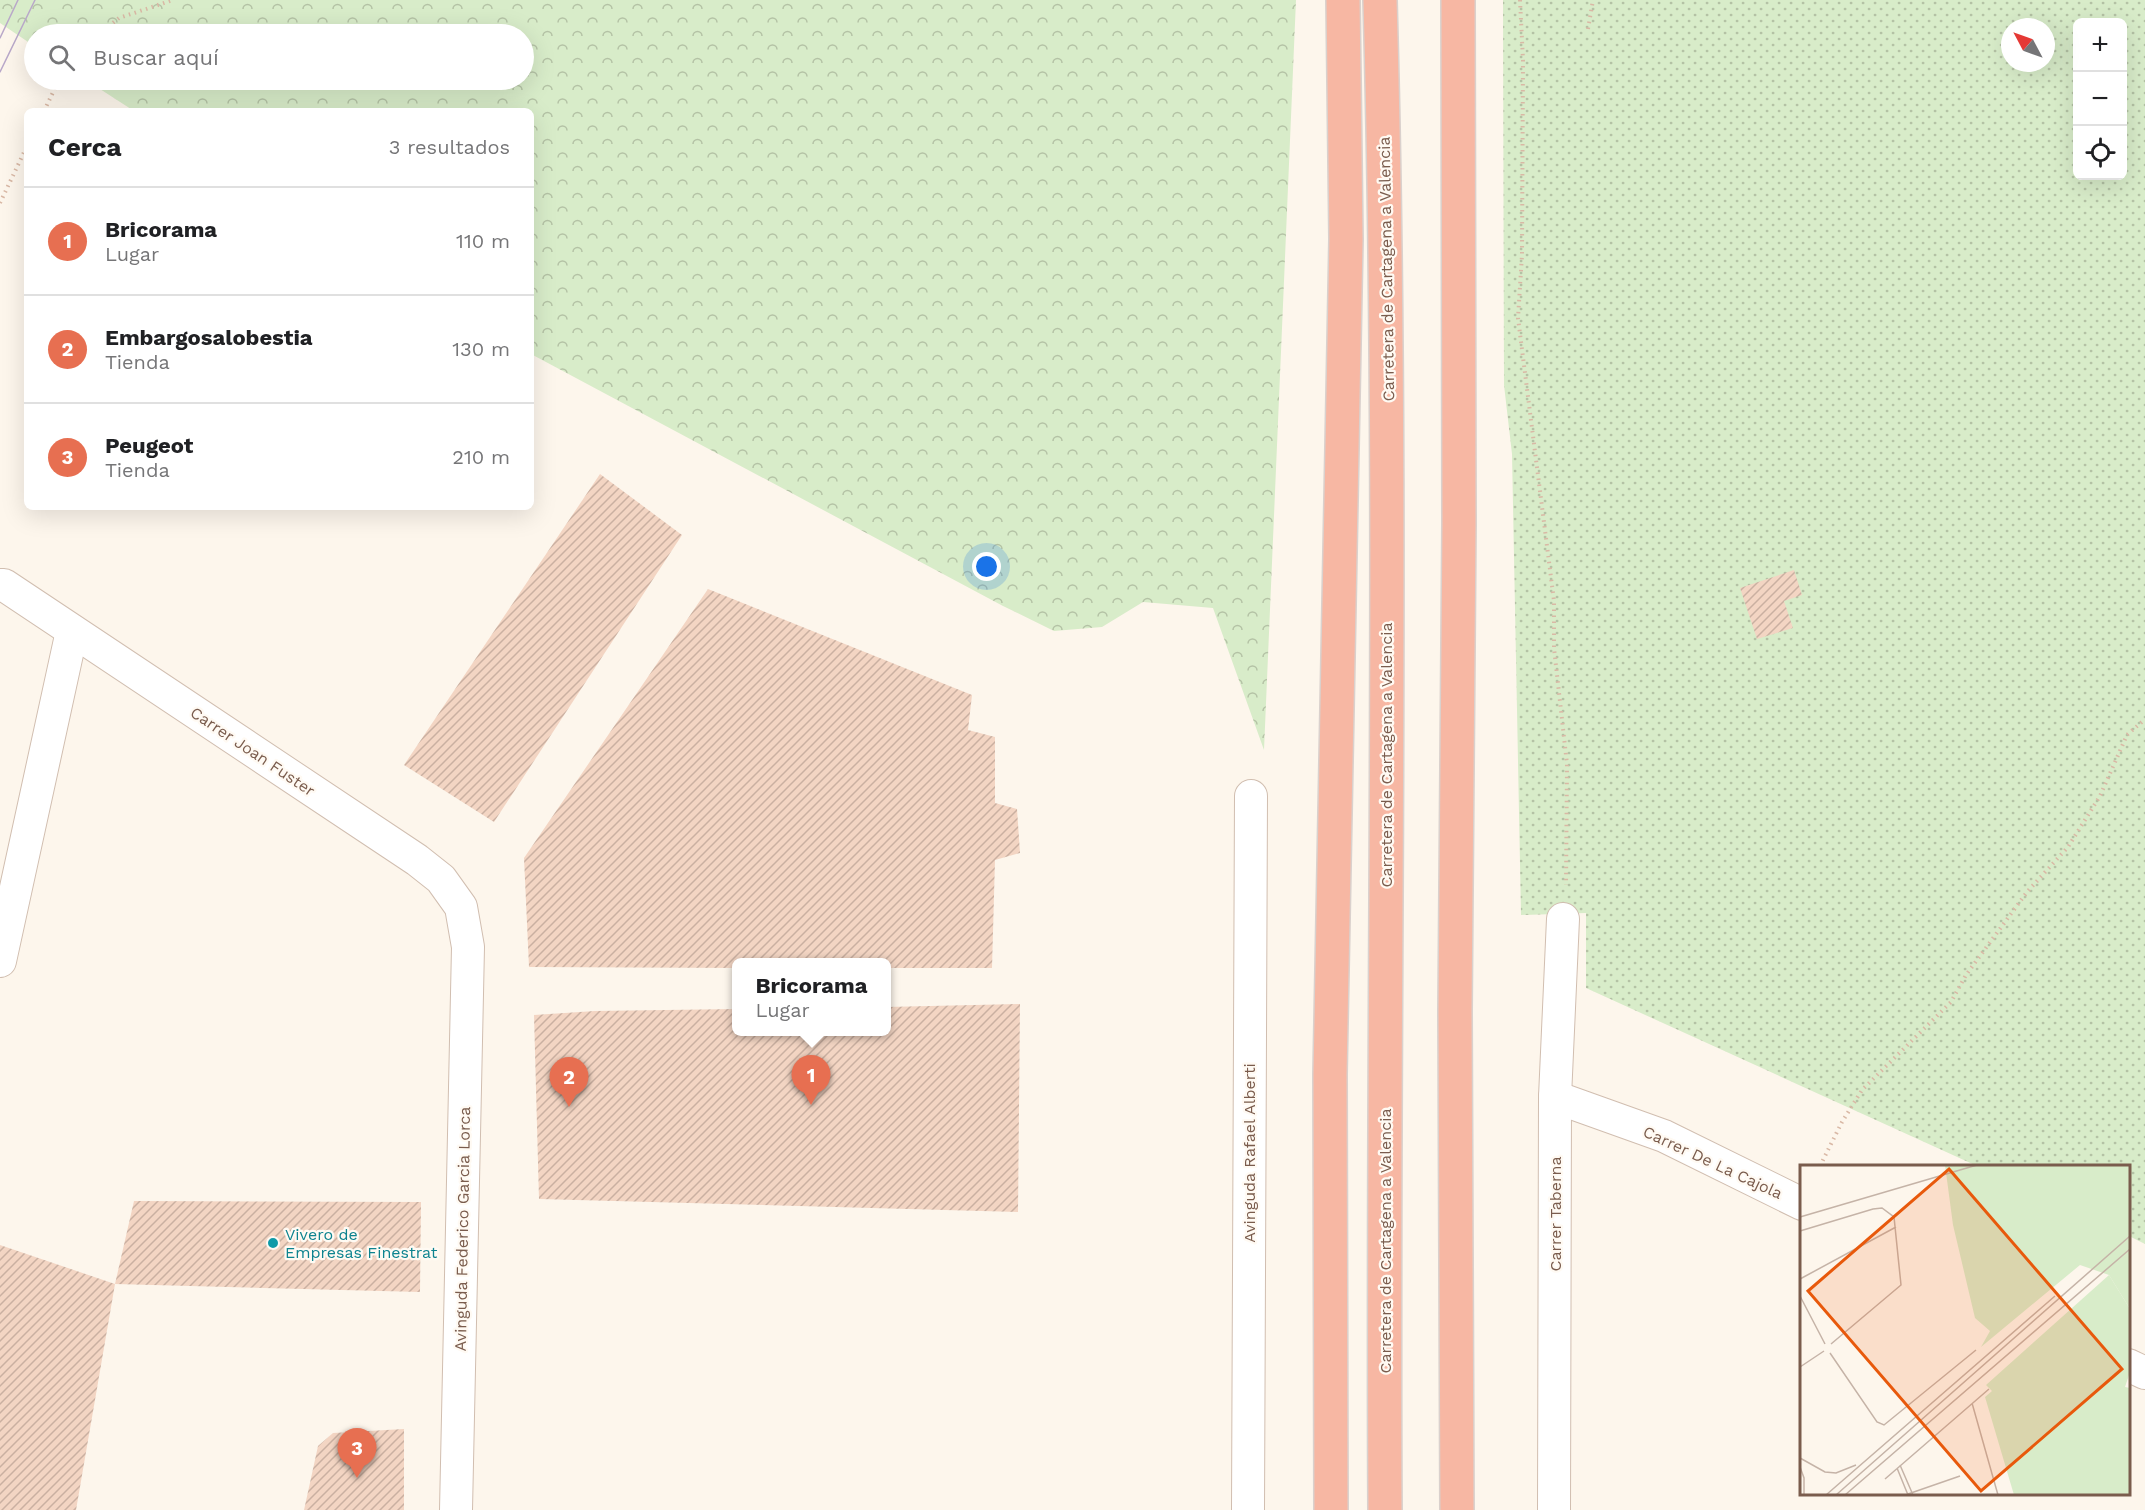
<!DOCTYPE html>
<html lang="es">
<meta charset="utf-8">
<style>
:root{--surface:#fff;--page:#f6f6f6;--text:#202124;--muted:#757577;--line:#e0e0e0;--accent:#e76f51}
body{margin:0;font-family:"Work Sans",sans-serif;background:var(--page);color:var(--text)}
.controls{position:absolute;right:18px;top:18px;display:grid;overflow:hidden;border-radius:9px;box-shadow:0 6px 24px #0002}
.controls button{width:54px;height:54px;display:grid;place-items:center;padding:0;border:0;border-bottom:2px solid var(--line);background:var(--surface);color:var(--text);font:30px sans-serif}
.compass{position:absolute;left:2001px;top:18px;width:54px;height:54px;border-radius:50%;background:var(--surface);box-shadow:0 6px 24px #0002;rotate:311deg}
.you{position:absolute;left:987px;top:567px;width:21px;height:21px;margin:-15px;border:4px solid #fff;border-radius:50%;background:#1a73e8;box-shadow:0 0 0 9px #1a73e833}
.badge{display:grid;place-items:center;width:39px;height:39px;border-radius:50%;background:var(--accent);color:#fff;font-size:20px;font-weight:700}
.pin{position:absolute;translate:-50% -50px;filter:drop-shadow(0 2px 3px #0008)}
.pin::after{content:'';position:absolute;top:32px;width:21px;height:18px;background:inherit;clip-path:polygon(0 0,100% 0,50% 100%)}
.popup{position:absolute;left:732px;top:958px;width:159px;height:78px;box-sizing:border-box;display:grid;place-content:center;border-radius:9px;background:var(--surface);filter:drop-shadow(0 2px 4px #0005);font-size:20px;white-space:nowrap;color:var(--muted)}
.popup b{font-size:22px;color:var(--text)}
.popup::after{content:'';position:absolute;left:50%;top:100%;margin-left:-12px;border:12px solid transparent;border-top-color:var(--surface)}
.list{margin:0;padding:0;list-style:none}
h2{display:flex;justify-content:space-between;align-items:center;height:78px;margin:0;padding:0 24px;font-size:26px}
h2 small{font-size:20px;font-weight:400;color:var(--muted)}
.list li{display:grid;grid-template-columns:39px 1fr auto;gap:18px;align-items:center;box-sizing:border-box;height:108px;padding:0 24px;border-top:2px solid var(--line)}
.list b{display:block;font-size:22px;white-space:nowrap}
.list p{margin:0;font-size:20px;white-space:nowrap;color:var(--muted)}
.list em{font-size:20px;font-style:normal;color:var(--muted)}
.icon{flex:none;width:33px;height:33px;fill:none;stroke:currentColor;stroke-width:2;stroke-linecap:round;stroke-linejoin:round}
.map{position:relative;flex:none;width:2145px;height:1510px;overflow:hidden}
.search{position:absolute;background:var(--surface);box-shadow:0 6px 24px #0002;left:24px;top:24px;width:510px;height:66px;display:flex;align-items:center;gap:15px;box-sizing:border-box;padding:0 21px;border-radius:33px;color:var(--muted);font-size:22px}
.panel{position:absolute;background:var(--surface);box-shadow:0 6px 24px #0002;left:24px;top:108px;width:510px;height:402px;border-radius:9px}
.map>svg:first-child{display:block}
</style>
<div class="map">
<svg width="2145" height="1510" viewBox="0 0 2145 1510">
<defs>
<pattern id="grass-dots" width="8" height="8" patternUnits="userSpaceOnUse" patternTransform="scale(1.5)"><rect width="8" height="8" fill="#d8ecc9"/><path d="M2 2h.1M6 6h.1" fill="none" stroke="#b4c2a5" stroke-width="1.8" stroke-linecap="round"/></pattern>
<pattern id="forest-crowns" width="20" height="18" patternUnits="userSpaceOnUse" patternTransform="scale(1.5)"><rect width="20" height="18" fill="#d8ecc9"/><path d="M2 6a3 3 0 1 1 6 0M12 15a3 3 0 1 1 6 0" fill="none" stroke="#b4c2a5"/></pattern>
<pattern id="building-hatch" width="6" height="6" patternUnits="userSpaceOnUse" patternTransform="scale(1.5)"><rect width="6" height="6" fill="#f3d5c3"/><path d="M-1 1l2-2M0 6l6-6M5 7l2-2" fill="none" stroke="#cab0a1"/></pattern>
</defs>
<rect width="100%" height="100%" fill="#fdf6ec"/>
<!-- grass -->
<path fill="url(#grass-dots)" fill-rule="evenodd" d="M1503,0H2145V1244L2129,1236L2128,1166H1977L1586,988V913L1521,915L1512,454L1504,385ZM2078,22H2122V176H2078ZM2010,27H2046V63H2010Z"/>
<!-- forest -->
<path fill="url(#forest-crowns)" d="M0,0H1296L1264,750L1213,608L1143,602L1102,627L1054,631L1003,606L531,354V111H134L86,80H524V34H34V46L0,23Z"/>
<!-- building -->
<g fill="url(#building-hatch)">
<path d="M600,474L682,535L494,822L404,765Z"/>
<path d="M1794,570L1802,595L1784,601L1793,628L1757,639L1740,588Z"/>
<path d="M708,589L972,695L968,730L995,737V803L1017,809L1020,853L995,860L992,968H886V962H736V968L529,967L524,858Z"/>
<path d="M1020,1004L1018,1212L539,1199L534,1015L595,1011L736,1009V1032H886V1007Z"/>
<path d="M134,1201L421,1202L420,1292L115,1284Z"/>
<path d="M0,1245L115,1284L76,1510H0Z"/>
<path d="M404,1429V1510H304L318,1446L333,1433Z"/>
</g>
<g fill="none" stroke-linecap="round" stroke-linejoin="round">
<!-- street casing -->
<g stroke="#d1beb0" stroke-width="34">
<g id="street">
<path d="M0,585H4L417,860L441,879L461,907L468,947L456,1510"/>
<path d="M0,961L72,631"/>
<path d="M1555,1097L1664,1136L1802,1204"/>
<path d="M2128,1365L2145,1373"/>
<path d="M1248,1510L1251,796"/>
<path d="M1554,1510L1555,1097L1563,919"/>
</g>
</g>
<!-- highway casing -->
<g stroke="#dad1cd" stroke-width="36">
<g id="highway">
<path d="M1380,0C1394,503 1382,1007 1385,1510"/>
<path d="M1331,1510L1330,1074L1346,239L1343,0"/>
<path d="M1457,1510L1455,1011L1459,524L1458,0"/>
</g>
</g>
<!-- path -->
<g stroke="#d9b8a5" stroke-width="4" stroke-dasharray="1.5 4.5" stroke-linecap="butt">
<path d="M1520,0L1523,60L1522,255L1518,318L1554,601V648L1567,764L1566,885"/>
<path d="M1588,29L1593,0"/>
<path d="M99,34L119,18L173,0"/>
<path d="M44,111L59,80"/>
<path d="M0,203L27,146"/>
<path d="M1820,1166L1842,1122L1862,1090L1951,1002L1966,975L2027,892L2068,847L2100,796L2127,735L2145,719"/>
</g>
<!-- street -->
<use href="#street" stroke="#fff" stroke-width="32"/>
<!-- highway -->
<use href="#highway" stroke="#f7b7a3" stroke-width="33"/>
<!-- tram -->
<g stroke="#b9a8c9" stroke-width="1.5">
<path d="M0,38L18,0"/>
<path d="M0,72L35,0"/>
</g>
</g>
<!-- markers -->
<circle fill="#0f9aa8" stroke="#fffaf3" stroke-width="2" cx="273" cy="1243" r="6"/>
<g text-anchor="middle" stroke-width="4.5" stroke-linejoin="round" paint-order="stroke">
<!-- street labels -->
<g font-size="16" fill="#7a5c4d" stroke="#fffaf3">
<text transform="translate(1386 269) rotate(-91)" y="6">Carretera de Cartagena a Valencia</text>
<text transform="translate(253 751) rotate(34)" y="6">Carrer Joan Fuster</text>
<text transform="translate(1386 755) rotate(-90)" y="6">Carretera de Cartagena a Valencia</text>
<text transform="translate(1249 1153) rotate(-90)" y="6">Avinguda Rafael Alberti</text>
<text transform="translate(1713 1162) rotate(25)" y="6">Carrer De La Cajola</text>
<text transform="translate(1555 1214) rotate(-90)" y="6">Carrer Taberna</text>
<text transform="translate(462 1229) rotate(-89)" y="6">Avinguda Federico Garcia Lorca</text>
<text transform="translate(1385 1241) rotate(-90)" y="6">Carretera de Cartagena a Valencia</text>
</g>
<!-- culture labels -->
<g font-size="16" fill="#0d838f" stroke="#fffaf3" text-anchor="start">
<text x="285" y="1240">Vivero de<tspan x="285" dy="18">Empresas Finestrat</tspan></text>
</g>
</g>
<!-- overview -->
<g transform="translate(1800 1165)">
<rect width="330" height="330" fill="#fdf6ec"/>
<path d="M309,110L330,144V207L325,222L330,223V330H214L185,232L192,226L186,220Z" fill="#d8ecc9"/>
<path d="M145,0H330V144L309,110L280,100L181,182L190,166L175,153L153,60Z" fill="#d8ecc9"/>
<path fill="none" stroke="#c5b3a7" stroke-width="1.5" d="M0,52L177,0M0,66L73,44L82,43L94,52L101,120L31,179M0,114L96,62M0,131L25,179M30,188L77,257L84,260L176,185M0,202L24,186M172,238L198,330M0,293L25,307L36,308L56,300M100,300L113,330M0,302L4,313V330M97,303L108,330M85,314L189,224M108,329L160,311M26,330L255,131M36,330L330,71M45,330L330,84"/>
<path fill="#e8590c" fill-opacity="0.15" stroke="#e8590c" stroke-width="3" d="M149,4L322,204L181,326L8,126Z"/>
<rect width="330" height="330" fill="none" stroke="#7a5c4d" stroke-width="3"/>
</g>
</svg>
<div class="controls">
<button>+</button>
<button>−</button>
<button><svg class="icon" aria-label="locate" viewBox="0 0 24 24"><circle cx="12" cy="12" r="6"/><path d="M12 2v4M12 18v4M2 12h4M18 12h4"/></svg></button>
</div>
<svg class="compass" viewBox="-18 -18 36 36"><path d="M0-13l5 13h-10z" fill="#e53935"/><path d="M0 13l5-13h-10z" fill="#757577"/></svg>
<div class="you"></div>
<div class="pin badge" style="left:811px;top:1105px">1</div>
<div class="popup"><b>Bricorama</b>Lugar</div>
<div class="pin badge" style="left:569px;top:1107px">2</div>
<div class="pin badge" style="left:357px;top:1478px">3</div>
<div class="search"><svg class="icon" aria-label="search" viewBox="0 0 24 24"><circle cx="10" cy="10" r="6"/><path d="M15 15l6 6"/></svg>Buscar aquí</div>
<section class="panel">
<h2>Cerca<small>3 resultados</small></h2>
<ul class="list">
<li><span class="badge">1</span><div><b>Bricorama</b><p>Lugar</p></div><em>110 m</em></li>
<li><span class="badge">2</span><div><b>Embargosalobestia</b><p>Tienda</p></div><em>130 m</em></li>
<li><span class="badge">3</span><div><b>Peugeot</b><p>Tienda</p></div><em>210 m</em></li>
</ul>
</section>
</div>
